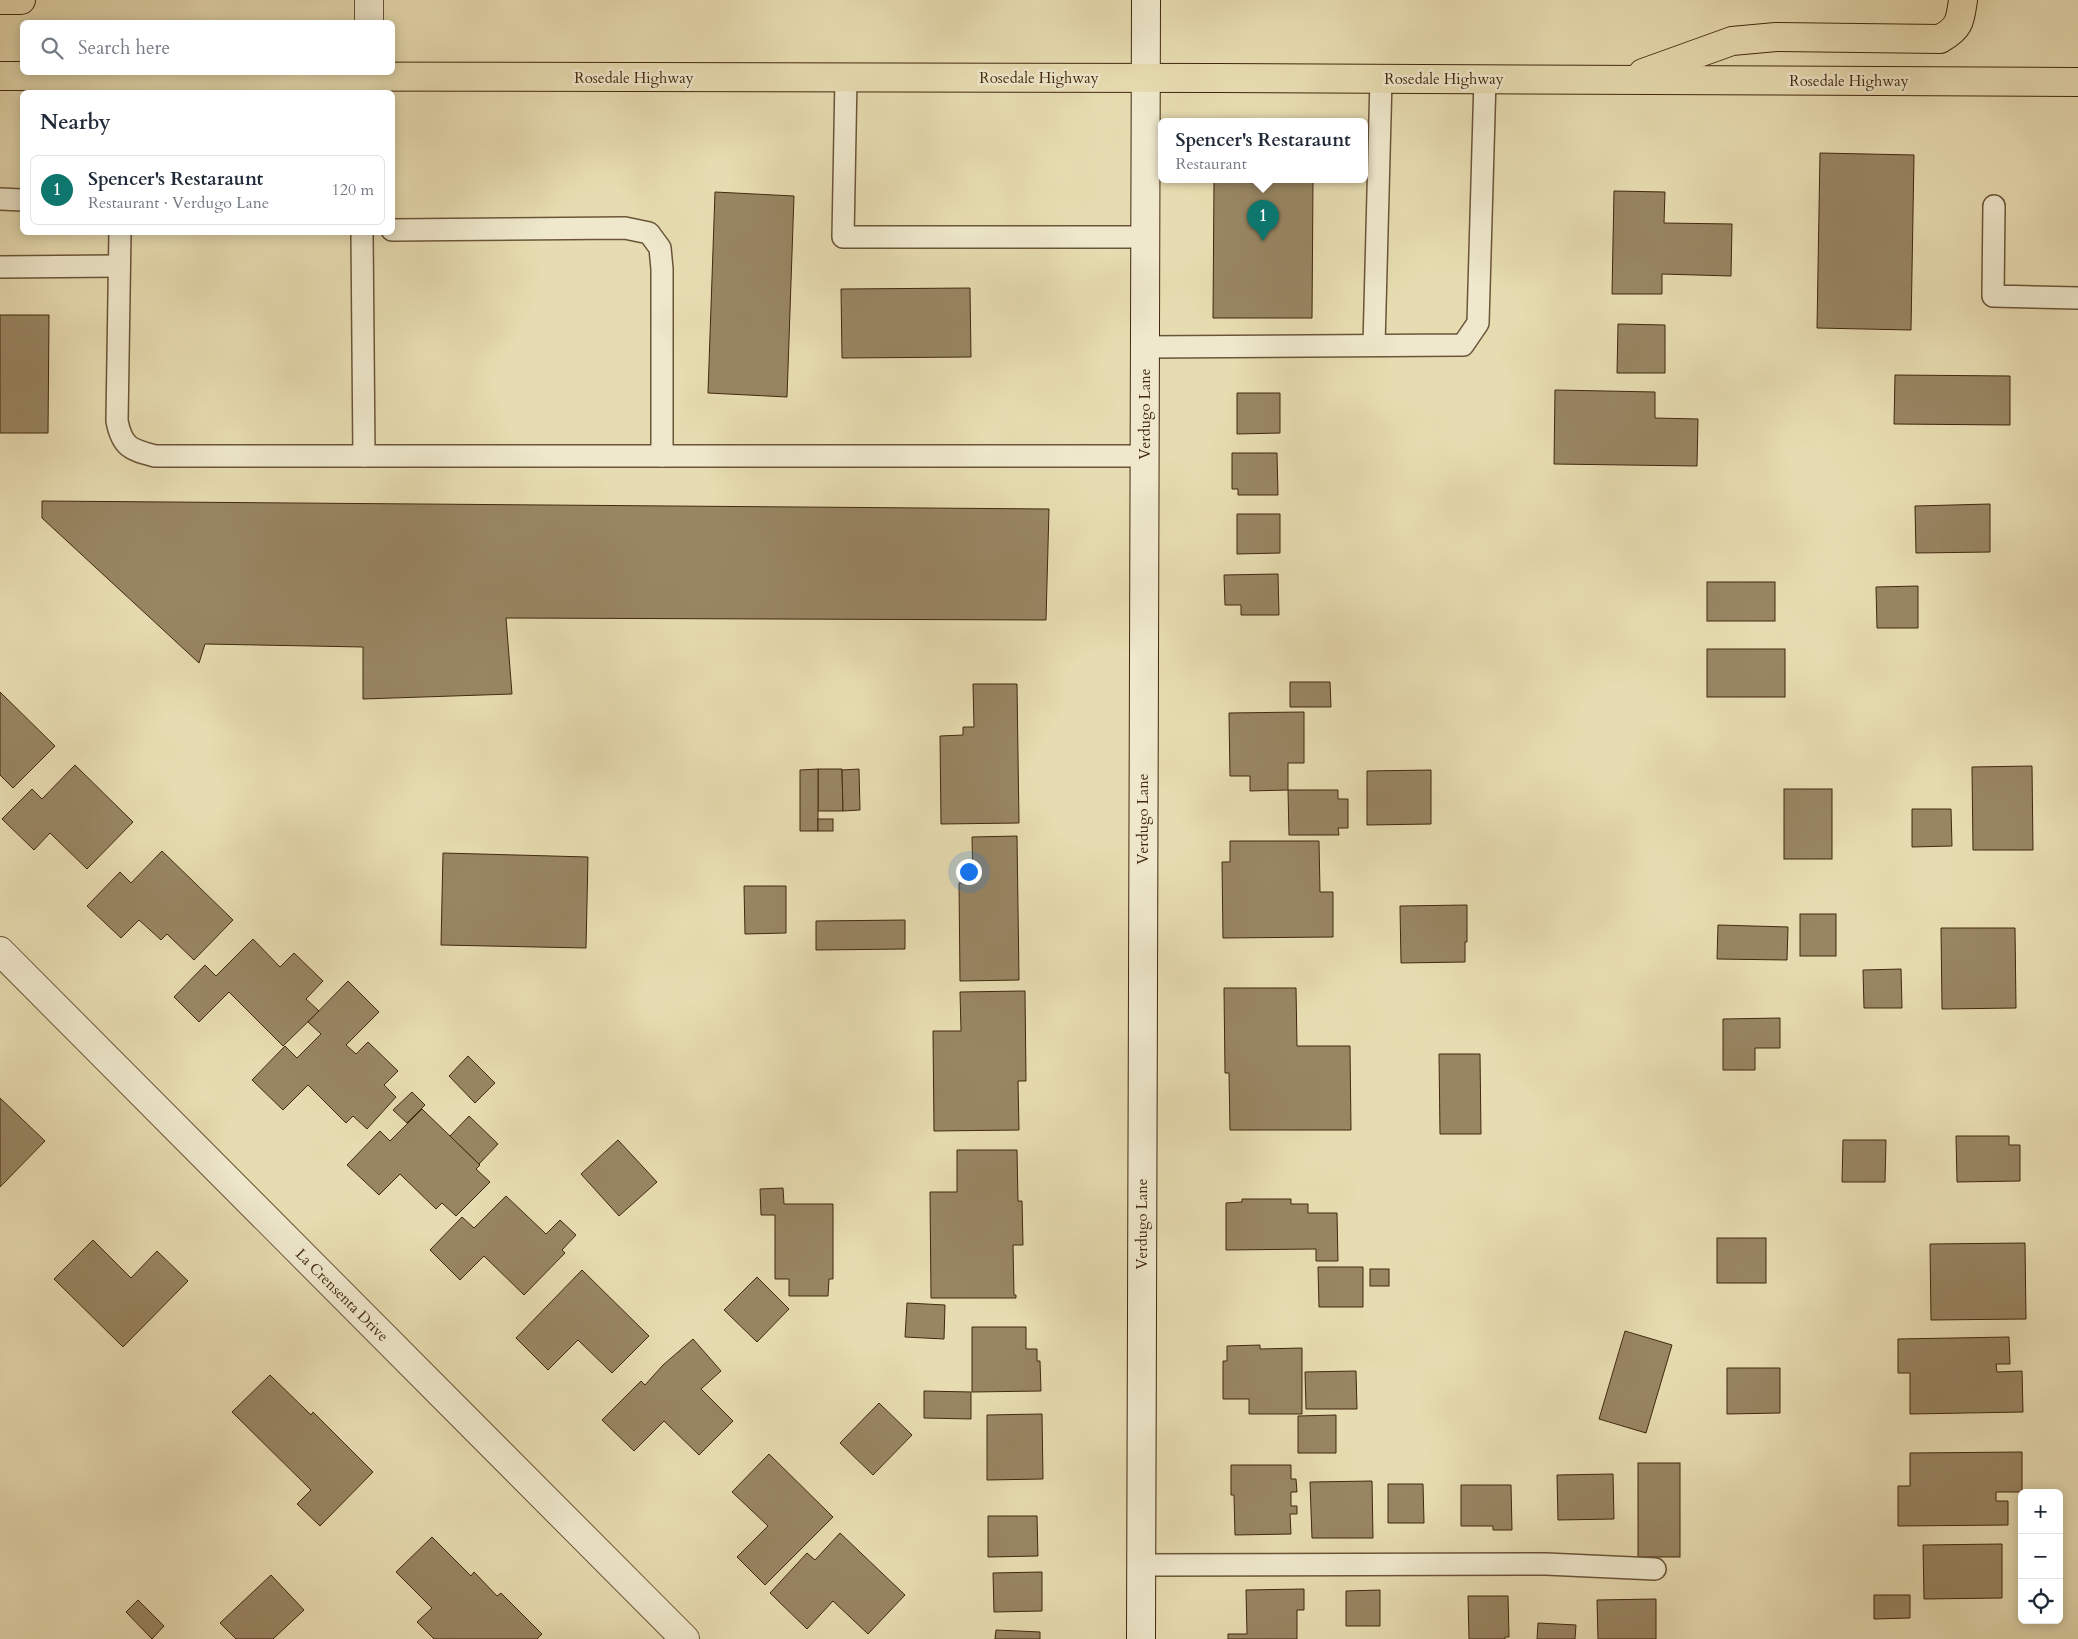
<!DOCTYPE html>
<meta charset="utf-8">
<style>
:root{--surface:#fff;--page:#f2f2f3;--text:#1f2937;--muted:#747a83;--line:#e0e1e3;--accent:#0f766e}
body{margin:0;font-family:Cardo,serif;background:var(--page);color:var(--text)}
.controls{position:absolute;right:15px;bottom:15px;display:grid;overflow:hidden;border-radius:8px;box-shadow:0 2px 12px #0003}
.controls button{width:45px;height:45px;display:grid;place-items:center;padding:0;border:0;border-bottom:1px solid var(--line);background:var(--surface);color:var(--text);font:25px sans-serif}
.you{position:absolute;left:968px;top:871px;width:18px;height:18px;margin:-12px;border:4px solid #fff;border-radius:50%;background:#1a73e8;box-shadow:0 0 0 8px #1a73e833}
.badge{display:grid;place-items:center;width:32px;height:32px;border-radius:50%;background:var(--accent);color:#fff;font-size:16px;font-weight:700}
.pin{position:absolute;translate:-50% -41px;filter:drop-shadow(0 1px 2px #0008)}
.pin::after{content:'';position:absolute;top:26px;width:18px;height:15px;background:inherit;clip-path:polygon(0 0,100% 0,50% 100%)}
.popup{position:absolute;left:1158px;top:118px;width:210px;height:65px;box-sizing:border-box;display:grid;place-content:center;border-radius:8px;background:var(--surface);filter:drop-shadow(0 1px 4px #0005);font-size:16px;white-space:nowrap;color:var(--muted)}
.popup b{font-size:19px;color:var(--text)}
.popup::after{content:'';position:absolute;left:50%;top:100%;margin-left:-10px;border:10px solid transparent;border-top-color:var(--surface)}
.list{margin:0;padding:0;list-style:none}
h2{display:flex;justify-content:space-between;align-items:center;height:65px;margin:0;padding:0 20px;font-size:21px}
h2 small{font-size:16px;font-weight:400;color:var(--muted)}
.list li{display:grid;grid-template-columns:32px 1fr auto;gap:15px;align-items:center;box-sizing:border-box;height:70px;margin:0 10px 10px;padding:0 10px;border:1px solid var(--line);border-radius:8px}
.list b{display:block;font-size:19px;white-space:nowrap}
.list p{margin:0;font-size:16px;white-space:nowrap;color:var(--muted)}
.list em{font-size:16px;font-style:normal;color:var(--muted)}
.icon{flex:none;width:28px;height:28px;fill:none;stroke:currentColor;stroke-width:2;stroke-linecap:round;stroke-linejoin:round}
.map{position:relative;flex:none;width:2078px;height:1639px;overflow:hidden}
.search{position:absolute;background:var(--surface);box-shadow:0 2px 12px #0003;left:20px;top:20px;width:375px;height:55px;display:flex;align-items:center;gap:12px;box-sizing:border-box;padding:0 18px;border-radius:8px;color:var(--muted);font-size:19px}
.panel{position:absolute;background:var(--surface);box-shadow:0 2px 12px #0003;left:20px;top:90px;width:375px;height:145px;border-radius:8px}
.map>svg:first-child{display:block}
</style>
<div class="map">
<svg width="2078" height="1639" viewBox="0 0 2078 1639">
<rect width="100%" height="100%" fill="#e7dcb1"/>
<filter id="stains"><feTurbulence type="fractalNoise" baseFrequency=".004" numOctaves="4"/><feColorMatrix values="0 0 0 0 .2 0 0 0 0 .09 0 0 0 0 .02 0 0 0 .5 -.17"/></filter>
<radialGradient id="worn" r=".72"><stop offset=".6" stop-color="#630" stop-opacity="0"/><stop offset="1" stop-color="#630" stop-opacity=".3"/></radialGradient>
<!-- building -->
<g fill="#988663" stroke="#42280f">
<path d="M1820,153L1914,155L1911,330L1817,328Z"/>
<path d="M1214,180H1313L1312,318H1213Z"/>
<path d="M1614,191L1665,192L1664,223L1732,224L1731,276L1662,274V294H1612Z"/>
<path d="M715,192L794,196L787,397L708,393Z"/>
<path d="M970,288L971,357L842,358L841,289Z"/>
<path d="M0,315H49L48,433H0Z"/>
<path d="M1618,324L1665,325V373H1617Z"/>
<path d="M1895,375L2010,376V425L1894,424Z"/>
<path d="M1555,390L1655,392V418L1698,419L1697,466L1554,464Z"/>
<path d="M1237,393H1280V433L1237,434Z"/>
<path d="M1232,453H1277L1278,495H1238V489H1232Z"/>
<path d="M42,501L1049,509L1046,620L506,618L512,694L363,699V647L205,644L199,663L42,518Z"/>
<path d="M1990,504V552L1916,553L1915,506Z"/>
<path d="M1237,514H1280V553L1237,554Z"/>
<path d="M1278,574L1279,615H1241V605H1225L1224,575Z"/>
<rect x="1707" y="582" width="68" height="39"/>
<path d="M1918,586V628H1877L1876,587Z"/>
<rect x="1707" y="649" width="78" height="48"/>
<path d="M1290,682H1330L1331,707H1290Z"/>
<path d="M973,684H1017L1019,823L941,824L940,736L963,735V727H974Z"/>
<path d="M0,692L55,746L13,788L0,775Z"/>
<path d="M1304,712V763H1288V790L1250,791V776H1230L1229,713Z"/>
<path d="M75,765L133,822L87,869L50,833L34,850L2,819L32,789L42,799Z"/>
<path d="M2032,766L2033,850H1973L1972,767Z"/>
<path d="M818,769H842L843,811H818Z"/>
<path d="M818,769V831H800V770Z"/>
<path d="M859,769L860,810L843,811L842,770Z"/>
<path d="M1431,770V824L1367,825V771Z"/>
<rect x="1784" y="789" width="48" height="70"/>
<path d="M1288,790H1338V799H1348V828H1338L1339,835H1289Z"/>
<path d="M1912,809H1951L1952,846L1912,847Z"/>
<rect x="818" y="819" width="15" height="12"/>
<path d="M1017,836L1019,980L960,981L959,883H973L972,837Z"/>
<path d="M1230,841H1319L1320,892H1333V937L1223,938L1222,862H1230Z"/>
<path d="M162,851L233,920L194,960L167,934L161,940L139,920L121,938L87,906L120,872L131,883Z"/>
<path d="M443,853L588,857L586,948L441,945Z"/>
<path d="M744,886H786V933L745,934Z"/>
<path d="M1467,905V942H1465V962L1401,963L1400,906Z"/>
<rect x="1800" y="914" width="36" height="42"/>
<path d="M905,920V949L816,950V921Z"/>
<path d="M1718,925L1788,927L1787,960L1717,959Z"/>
<path d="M1941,928H2015L2016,1008L1942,1009Z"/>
<path d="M253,939L280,967L294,953L323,981L306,999L319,1011L283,1046L229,992L199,1022L174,997L205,965L216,976Z"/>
<path d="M1901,969L1902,1008H1864L1863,970Z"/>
<path d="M348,981L379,1012L346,1045L356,1054L368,1042L398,1071L384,1085L396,1097L367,1129L353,1116L346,1123L308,1085L283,1110L252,1080L285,1046L297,1058L321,1034L308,1022Z"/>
<path d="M1224,988H1296L1297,1046H1350L1351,1130H1230L1229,1073H1225Z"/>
<path d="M1025,991L1026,1081H1018L1019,1130L934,1131L933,1031H961L960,992Z"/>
<path d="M1780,1018V1048H1755V1070H1723V1019Z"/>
<path d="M1439,1054H1480L1481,1134H1440Z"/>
<path d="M468,1056L495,1083L475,1103L449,1076Z"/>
<path d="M412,1092L425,1105L407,1123L393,1110Z"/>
<path d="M0,1098L45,1141L0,1187Z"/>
<path d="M422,1109L479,1164L480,1165L476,1169L490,1182L456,1216L442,1203L436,1209L400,1174L379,1195L347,1165L380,1131L390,1141Z"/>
<path d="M469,1116L498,1144L479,1164L450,1136Z"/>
<path d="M1956,1136H2009V1145H2020V1181L1957,1182Z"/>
<path d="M618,1140L657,1182L619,1216L581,1174Z"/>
<path d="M1843,1140H1886L1885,1182H1842Z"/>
<path d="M957,1150H1017L1018,1201H1022L1023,1245H1013L1014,1295H1016V1298H931L930,1192H957Z"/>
<path d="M783,1188L784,1204H833V1279H829L828,1296H789V1279H775V1215H761L760,1189Z"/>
<path d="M506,1196L546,1234L560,1220L576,1235L562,1250L565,1253L524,1295L484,1256L460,1280L430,1250L462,1217L474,1228Z"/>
<path d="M1242,1199H1291V1204H1308V1213H1337L1338,1261H1316V1249L1226,1250V1203L1242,1202Z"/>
<rect x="1717" y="1238" width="49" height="45"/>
<path d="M93,1240L131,1278L157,1251L188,1281L123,1347L54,1279Z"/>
<path d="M2025,1243L2026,1319L1931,1320L1930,1244Z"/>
<path d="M1318,1267H1363V1307H1319Z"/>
<rect x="1370" y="1269" width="19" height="17"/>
<path d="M582,1270L649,1336L612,1373L578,1340L548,1370L516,1338Z"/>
<path d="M757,1277L789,1309L757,1342L724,1310Z"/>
<path d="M907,1303L945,1305L944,1339L905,1337Z"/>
<path d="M972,1327H1026V1349H1037V1361H1040L1041,1391L972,1392Z"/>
<path d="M1625,1331L1672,1345L1646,1433L1599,1419Z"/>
<path d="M2009,1337L2010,1364H1996L1997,1372L2022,1371L2023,1412L1910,1414V1373H1898V1339Z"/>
<path d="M693,1339L721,1371L701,1389L733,1421L699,1455L664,1421L634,1451L602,1420L641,1381L645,1385L663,1365Z"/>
<path d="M1260,1345V1349L1302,1348V1414H1249V1399H1223V1361H1227V1346Z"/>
<path d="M1727,1368H1780V1413L1727,1414Z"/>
<path d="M1356,1371L1357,1409H1306L1305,1372Z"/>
<path d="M270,1375L311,1415L313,1412L373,1472L320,1526L297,1504L311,1490L232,1412Z"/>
<path d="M924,1391L971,1392V1419L924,1418Z"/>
<path d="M879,1403L912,1435L873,1475L840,1443Z"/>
<path d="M1042,1414L1043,1479L987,1480V1415Z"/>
<path d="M1336,1415V1453H1298V1416Z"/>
<path d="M2022,1452V1492H1996V1501H2008V1525L1898,1526V1486H1910V1453Z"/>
<path d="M769,1454L833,1517L765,1585L737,1557L768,1526L732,1492Z"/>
<rect x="1638" y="1463" width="42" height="94"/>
<path d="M1231,1465H1291V1479H1296L1297,1492H1291V1506H1297V1514H1290L1291,1534L1235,1535L1234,1495H1231Z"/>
<path d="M1613,1474L1614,1519L1558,1520L1557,1475Z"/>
<path d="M1372,1481L1373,1538H1312L1310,1482Z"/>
<path d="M1388,1484H1423L1424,1523H1388Z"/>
<path d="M1461,1485H1511L1512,1530H1493V1526H1461Z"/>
<path d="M988,1516H1037L1038,1556L988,1557Z"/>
<path d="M840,1533L905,1595L868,1634L833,1601L807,1629L770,1593L807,1553L815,1560Z"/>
<path d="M432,1537L471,1576L474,1572L497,1596L501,1593L542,1634L537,1639H434L417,1622L432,1608L396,1572Z"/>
<path d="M2002,1544V1598L1924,1599L1923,1545Z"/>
<path d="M1042,1572V1611L994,1612L993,1573Z"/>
<path d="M271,1575L304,1610L273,1639H236L220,1623Z"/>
<path d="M1304,1589V1610H1297V1639H1228V1634H1247L1246,1590Z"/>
<path d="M1380,1590V1626H1346V1591Z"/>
<path d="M1874,1595H1910V1618L1874,1619Z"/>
<path d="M1468,1596H1508L1509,1637H1505V1639H1469Z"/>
<path d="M1656,1599V1639H1598L1597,1600Z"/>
<path d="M138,1600L164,1626L152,1639L126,1612Z"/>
<path d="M1538,1623L1576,1625L1575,1639H1537Z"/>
<path d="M996,1630L1040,1632V1639H995Z"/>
</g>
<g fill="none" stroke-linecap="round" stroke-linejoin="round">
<!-- lane casing -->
<g stroke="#6b5538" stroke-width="24">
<g id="lane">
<path d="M846,78L843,237H1145"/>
<path d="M0,199L22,200"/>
<path d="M1994,206L1993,296L2078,298"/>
<path d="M392,230L625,228L649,233L660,248L662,269V456"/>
<path d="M120,232L117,421C122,447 131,450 155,456H364"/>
<path d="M362,232L364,456H1144"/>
<path d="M0,267L119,266"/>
<path d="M1374,345L1381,79"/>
<path d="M1145,347L1463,345L1478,323L1485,79"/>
<path d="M1141,1565L1546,1564L1655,1569"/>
</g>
</g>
<!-- street casing -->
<g stroke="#6b5538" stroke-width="30">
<g id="street">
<path d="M369,22V0"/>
<path d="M0,951L685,1639"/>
</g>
</g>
<!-- secondary casing -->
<g stroke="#42280f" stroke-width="30">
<path id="secondary" d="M1141,1639L1146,0"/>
</g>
<!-- primary casing -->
<g stroke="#42280f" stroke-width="30">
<g id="primary">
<path d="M0,0H21"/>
<path d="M1643,73L1732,41L1776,37L1940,39C1960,28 1960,21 1963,0"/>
<path d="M0,76L1217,78L2078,82"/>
</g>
</g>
<!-- lane -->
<use href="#lane" stroke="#efe8cc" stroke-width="21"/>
<!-- street -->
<use href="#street" stroke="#efe8cc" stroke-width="28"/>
<!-- secondary -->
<use href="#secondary" stroke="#efe8cc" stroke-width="28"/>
<!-- primary -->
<use href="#primary" stroke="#e7dcb1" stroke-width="28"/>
</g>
<g text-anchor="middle" stroke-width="5" stroke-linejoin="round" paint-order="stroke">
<!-- street labels -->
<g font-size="15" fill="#42280f" stroke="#efe8cc">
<text x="634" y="83">Rosedale Highway</text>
<text x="1039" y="83">Rosedale Highway</text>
<text x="1444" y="84">Rosedale Highway</text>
<text x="1849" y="86">Rosedale Highway</text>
<text transform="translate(1145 414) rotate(-90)" y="5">Verdugo Lane</text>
<text transform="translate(1143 819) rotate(-90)" y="5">Verdugo Lane</text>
<text transform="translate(1142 1224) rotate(-90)" y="5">Verdugo Lane</text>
<text transform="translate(342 1295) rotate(45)" y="5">La Crensenta Drive</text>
</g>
</g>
<rect width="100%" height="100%" filter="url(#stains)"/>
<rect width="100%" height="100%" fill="url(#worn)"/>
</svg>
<div class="controls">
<button>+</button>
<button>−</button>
<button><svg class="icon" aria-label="locate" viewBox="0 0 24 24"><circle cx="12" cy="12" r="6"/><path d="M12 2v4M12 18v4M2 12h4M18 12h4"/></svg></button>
</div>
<div class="you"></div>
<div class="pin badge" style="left:1263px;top:241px">1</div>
<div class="popup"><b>Spencer's Restaraunt</b>Restaurant</div>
<div class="search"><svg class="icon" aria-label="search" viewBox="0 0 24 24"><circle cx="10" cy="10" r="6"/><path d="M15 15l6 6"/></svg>Search here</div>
<section class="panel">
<h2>Nearby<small></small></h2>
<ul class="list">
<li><span class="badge">1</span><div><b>Spencer's Restaraunt</b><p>Restaurant · Verdugo Lane</p></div><em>120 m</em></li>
</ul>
</section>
</div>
